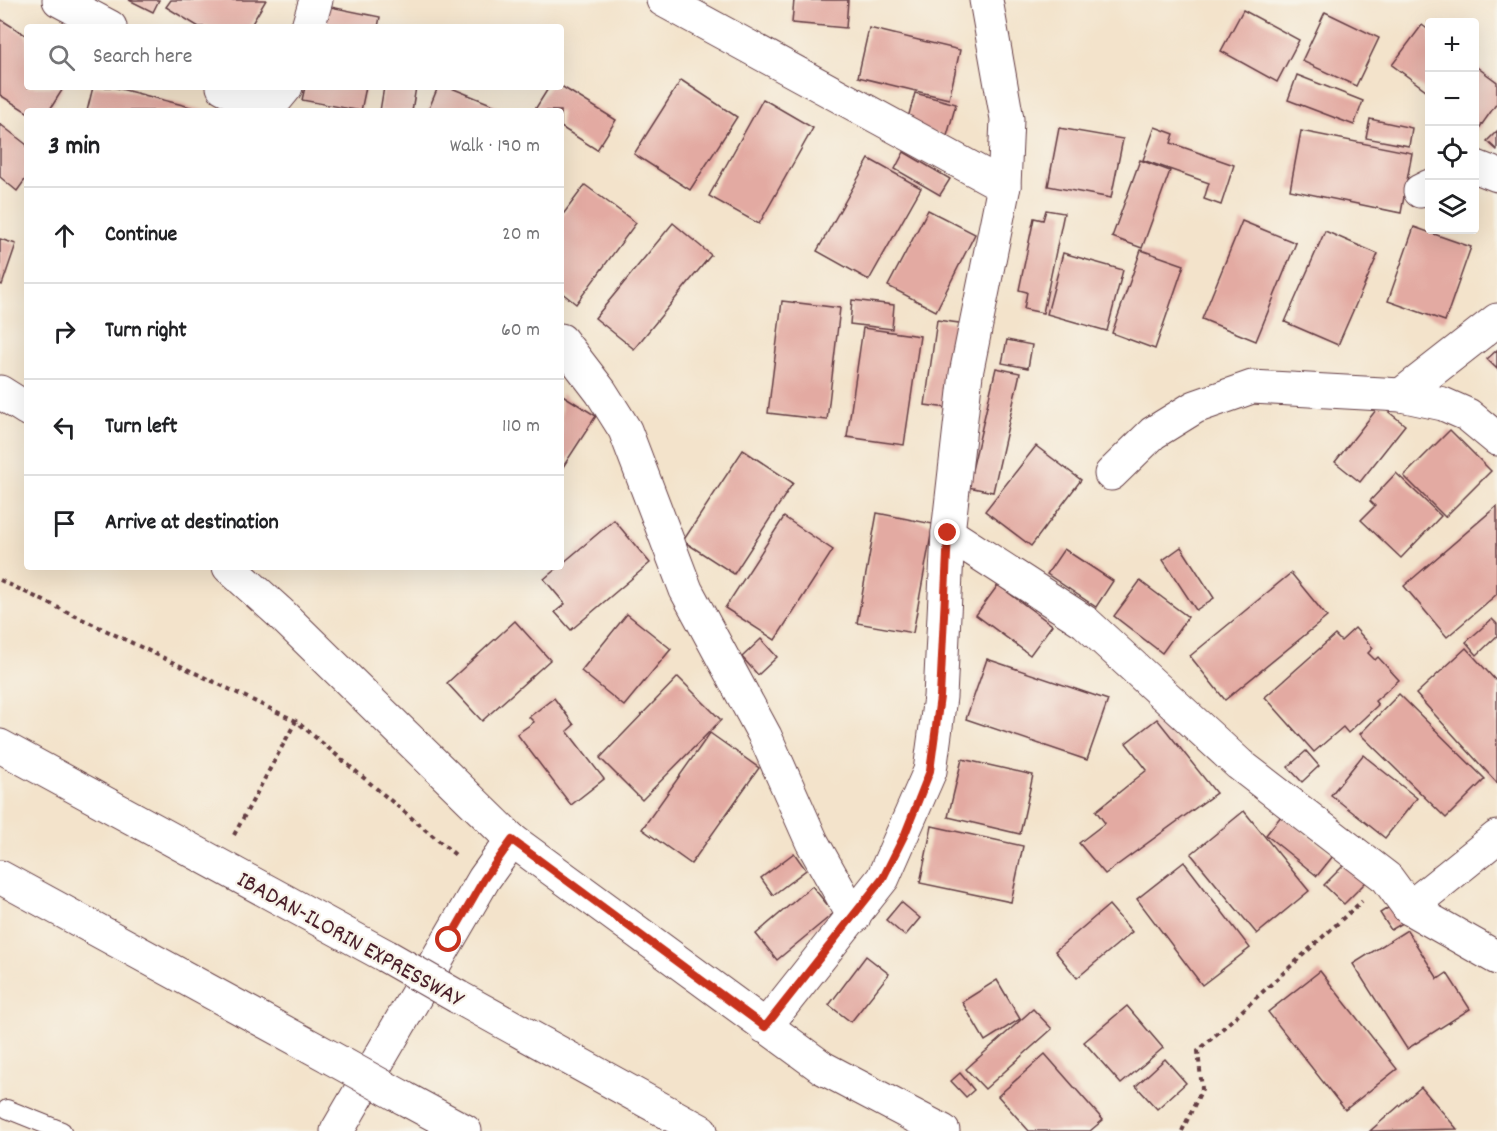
<!DOCTYPE html>
<meta charset="utf-8">
<style>
:root{--surface:#fff;--page:#f6f6f6;--text:#202124;--muted:#757577;--line:#e0e0e0}
body{margin:0;font-family:Dekko,sans-serif;background:var(--page);color:var(--text)}
.controls{position:absolute;right:18px;top:18px;display:grid;overflow:hidden;border-radius:6px;box-shadow:0 6px 24px #0002}
.controls button{width:54px;height:54px;display:grid;place-items:center;padding:0;border:0;border-bottom:2px solid var(--line);background:var(--surface);color:var(--text);font:30px sans-serif}
.stop{position:absolute;width:18px;height:18px;margin:-14px;border:4px solid #c8321e;border-radius:50%;background:#fff}
.stop.end{background:#c8321e;border-color:#fff;box-shadow:0 2px 6px #0008}
.list{margin:0;padding:0;list-style:none}
h2{display:flex;justify-content:space-between;align-items:center;height:78px;margin:0;padding:0 24px;font-size:26px}
h2 small{font-size:20px;font-weight:400;color:var(--muted)}
.list li{display:grid;grid-template-columns:39px 1fr auto;gap:18px;align-items:center;box-sizing:border-box;height:96px;padding:0 24px;border-top:2px solid var(--line)}
.list b{display:block;font-size:22px;white-space:nowrap}
.list em{font-size:20px;font-style:normal;color:var(--muted)}
.icon{flex:none;width:33px;height:33px;fill:none;stroke:currentColor;stroke-width:2;stroke-linecap:round;stroke-linejoin:round}
.map{position:relative;flex:none;width:1497px;height:1131px;overflow:hidden}
.search{position:absolute;background:var(--surface);box-shadow:0 6px 24px #0002;left:24px;top:24px;width:540px;height:66px;display:flex;align-items:center;gap:15px;box-sizing:border-box;padding:0 21px;border-radius:6px;color:var(--muted);font-size:22px}
.panel{position:absolute;background:var(--surface);box-shadow:0 6px 24px #0002;left:24px;top:108px;width:540px;height:462px;border-radius:6px}
.map>svg:first-child{display:block}
</style>
<div class="map">
<svg width="1497" height="1131" viewBox="0 0 1497 1131">
<rect width="100%" height="100%" fill="#f7f3e8"/>
<filter id="ink" filterUnits="userSpaceOnUse"><feTurbulence type="fractalNoise" baseFrequency=".0167" numOctaves="2"/><feDisplacementMap in="SourceGraphic" scale="12" xChannelSelector="R" yChannelSelector="G"/><feConvolveMatrix kernelMatrix="1 2 1 2 8 2 1 2 1" color-interpolation-filters="sRGB"/></filter>
<filter id="wash" filterUnits="userSpaceOnUse"><feTurbulence type="fractalNoise" baseFrequency=".008" numOctaves="4" result="noise"/><feDisplacementMap in="SourceGraphic" scale="24" xChannelSelector="R" yChannelSelector="G"/><feGaussianBlur stdDeviation="1.35" result="paint"/><feColorMatrix in="noise" values="0 0 0 0 0 0 0 0 0 0 0 0 0 0 0 0 0 1.4 0 .05"/><feComposite in="paint" operator="in"/></filter>
<g filter="url(#wash)">
<rect width="100%" height="100%" fill="#f3e3cb"/>
<g id="blocks">
<!-- building -->
<g fill="#e3aaa2">
<path d="M129,0H159L153,12Z"/>
<path d="M171,0H266L250,27H199L166,7Z"/>
<path d="M794,0H848L846,28L792,23Z"/>
<path d="M321,5L380,17L378,27H317Z"/>
<path d="M1243,10L1299,40L1277,82L1221,51Z"/>
<path d="M1325,12L1379,38L1356,86L1302,61Z"/>
<path d="M0,19L27,36V87H64L49,111L27,112L0,95Z"/>
<path d="M1422,25L1430,31V93L1392,65Z"/>
<path d="M869,28L960,50L949,99L858,77Z"/>
<path d="M1474,65L1497,82V103L1478,130L1474,127Z"/>
<path d="M1297,75L1363,101L1354,125L1288,100Z"/>
<path d="M681,80L737,117L690,190L634,154Z"/>
<path d="M561,86L616,120L597,150L561,127V111H534L549,87Z"/>
<path d="M93,87H113L206,111H87Z"/>
<path d="M305,87H366L361,111L302,100Z"/>
<path d="M384,87H416L412,111H380Z"/>
<path d="M438,87H449L508,111H428Z"/>
<path d="M915,93L956,104L947,136L906,125Z"/>
<path d="M763,99L813,128L759,224L709,196Z"/>
<path d="M1370,119L1412,128L1409,146L1366,138Z"/>
<path d="M0,124L27,145V177L17,191L0,177Z"/>
<path d="M1155,127L1174,134L1171,143L1234,165L1221,205L1204,199L1209,183L1143,160Z"/>
<path d="M1059,128L1123,139L1111,198L1048,186Z"/>
<path d="M1301,131L1412,153L1401,213L1290,190Z"/>
<path d="M1497,131V150L1487,141Z"/>
<path d="M904,152L950,179L940,195L895,169Z"/>
<path d="M869,159L921,188L869,280L817,251Z"/>
<path d="M1140,160L1170,171L1142,248L1112,237Z"/>
<path d="M585,185L636,223L576,304L561,292V217Z"/>
<path d="M928,210L975,234L936,311L888,286Z"/>
<path d="M1046,210L1064,213L1043,313L1024,309L1027,292L1019,290L1034,218L1043,220Z"/>
<path d="M1242,221L1296,243L1256,341L1202,319Z"/>
<path d="M673,223L711,255L634,349L595,318Z"/>
<path d="M1414,227L1471,247L1445,321L1388,301Z"/>
<path d="M1325,231L1378,254L1338,345L1285,322Z"/>
<path d="M0,239L16,244L2,285L0,284Z"/>
<path d="M1141,250L1184,265L1155,349L1112,333Z"/>
<path d="M1063,253L1123,270L1107,331L1047,314Z"/>
<path d="M852,300L894,305L892,329L850,324Z"/>
<path d="M782,301L840,308L827,420L768,413Z"/>
<path d="M937,320L966,324L955,409L925,405Z"/>
<path d="M863,328L920,336L904,445L847,437Z"/>
<path d="M1007,340L1032,345L1028,368L1002,363Z"/>
<path d="M1497,350V369L1487,359Z"/>
<path d="M996,368L1020,373L993,492L968,487Z"/>
<path d="M561,394L596,416L561,470Z"/>
<path d="M1380,405L1405,425L1360,482L1335,462Z"/>
<path d="M1450,430L1491,471L1445,517L1404,476Z"/>
<path d="M1036,446L1081,480L1031,546L985,511Z"/>
<path d="M743,450L793,483L734,574L683,541Z"/>
<path d="M1396,473L1441,516L1401,558L1361,520L1375,506L1370,501Z"/>
<path d="M1497,506V594L1447,637L1404,586Z"/>
<path d="M877,513L933,524L913,633L857,623Z"/>
<path d="M784,517L833,550L775,640L725,608Z"/>
<path d="M614,520L650,563L571,630L555,612L565,604L544,579Z"/>
<path d="M1181,547L1214,598L1196,610L1163,560Z"/>
<path d="M1064,549L1113,581L1096,607L1047,574Z"/>
<path d="M1291,573L1327,617L1225,700L1190,656Z"/>
<path d="M1140,581L1188,617L1162,653L1114,616Z"/>
<path d="M998,585L1052,625L1030,655L976,615Z"/>
<path d="M627,614L671,649L624,706L581,671Z"/>
<path d="M1492,619L1497,624V636L1477,655L1466,642Z"/>
<path d="M515,621L550,660L482,721L447,683Z"/>
<path d="M1355,628L1373,648L1368,653L1375,660L1378,657L1399,680L1375,701L1378,705L1348,733L1343,727L1314,752L1265,697L1335,635L1341,641Z"/>
<path d="M761,639L777,657L758,675L742,657Z"/>
<path d="M1466,648L1497,682V783L1416,694Z"/>
<path d="M987,659L1108,700L1087,760L966,719Z"/>
<path d="M678,677L721,720L642,800L600,758Z"/>
<path d="M1399,694L1485,779L1446,818L1360,734Z"/>
<path d="M554,698L574,725L567,731L604,779L571,805L517,734L534,722L529,717Z"/>
<path d="M1157,719L1216,793L1105,874L1079,843L1105,823L1096,811L1147,770L1126,743Z"/>
<path d="M710,733L759,768L691,864L642,829Z"/>
<path d="M1306,751L1319,766L1302,782L1288,767Z"/>
<path d="M1363,755L1417,798L1385,838L1331,795Z"/>
<path d="M962,759L1033,775L1020,834L948,817Z"/>
<path d="M1244,811L1309,891L1257,934L1191,854Z"/>
<path d="M1282,815L1333,856L1317,876L1266,835Z"/>
<path d="M932,826L1023,846L1011,902L920,883Z"/>
<path d="M794,853L806,870L773,895L761,878Z"/>
<path d="M1348,861L1367,881L1344,904L1324,885Z"/>
<path d="M1184,862L1250,948L1202,985L1137,899Z"/>
<path d="M812,886L834,913L777,960L756,934Z"/>
<path d="M1402,899L1413,917L1391,930L1380,913Z"/>
<path d="M901,902L920,918L905,936L886,920Z"/>
<path d="M1109,905L1132,932L1077,978L1055,951Z"/>
<path d="M1407,930L1438,979L1447,973L1470,1009L1407,1049L1353,964Z"/>
<path d="M866,956L889,974L851,1022L829,1005Z"/>
<path d="M1320,971L1397,1069L1345,1110L1268,1012Z"/>
<path d="M997,980L1020,1019L985,1041L962,1002Z"/>
<path d="M1127,1006L1163,1048L1121,1084L1084,1042Z"/>
<path d="M1033,1009L1052,1029L985,1089L966,1069Z"/>
<path d="M1045,1054L1103,1120L1090,1131H1029L998,1096Z"/>
<path d="M1165,1059L1186,1083L1157,1109L1136,1086Z"/>
<path d="M960,1073L974,1090L966,1097L951,1081Z"/>
<path d="M1421,1087L1457,1129L1370,1131Z"/>
</g>
</g>
</g>
<g filter="url(#ink)">
<use href="#blocks" fill-opacity="0" stroke="#633c43" stroke-width="1.5"/>
<g fill="none" stroke-linecap="round" stroke-linejoin="round">
<!-- lane casing -->
<g stroke="#633c43" stroke-width="20">
<path id="lane" d="M7,1109L62,1131"/>
</g>
<!-- street casing -->
<g stroke="#633c43" stroke-width="35">
<g id="street">
<path d="M59,0L110,27"/>
<path d="M663,0L1004,186"/>
<path d="M308,27L316,0"/>
<path d="M223,87L255,104H272L286,87"/>
<path d="M1474,166L1497,175"/>
<path d="M1420,191L1430,186"/>
<path d="M561,340L601,392L625,430L686,590L765,736L812,842L854,917"/>
<path d="M0,392L27,409"/>
<path d="M1401,395L1497,320"/>
<path d="M1111,474L1153,433L1195,407L1252,387L1401,395L1443,404L1468,415L1497,439"/>
<path d="M948,533L1085,622L1239,764L1387,878L1409,908L1497,958"/>
<path d="M229,567L280,613L512,840L823,1068L943,1131"/>
<path d="M1409,908L1497,837"/>
<path d="M765,1027L883,878L930,771L940,697L948,533L966,374L1004,186L1007,119L986,0"/>
<path d="M337,1131L484,879L512,840"/>
</g>
</g>
<!-- highway casing -->
<g stroke="#633c43" stroke-width="35">
<g id="highway">
<path d="M0,746L386,956"/>
<path d="M0,877L330,1057"/>
<path d="M458,997L701,1131"/>
<path d="M402,1097L465,1131"/>
</g>
</g>
<!-- path -->
<g stroke="#633c43" stroke-width="4" stroke-dasharray="4.5 4.5" stroke-linecap="butt">
<path d="M0,580L296,721L458,857"/>
<path d="M234,835L296,721"/>
<path d="M1182,1131L1202,1089L1198,1051L1362,901"/>
</g>
<!-- lane -->
<use href="#lane" stroke="#fff" stroke-width="18"/>
<!-- street -->
<use href="#street" stroke="#fff" stroke-width="33"/>
<!-- highway -->
<use href="#highway" stroke="#fff" stroke-width="33"/>
<!-- highway-bridge casing -->
<g stroke="#633c43" stroke-width="35" stroke-linecap="butt">
<g id="highway-bridge">
<path d="M386,956L458,997"/>
<path d="M330,1057L402,1097"/>
</g>
</g>
<!-- highway-bridge -->
<use href="#highway-bridge" stroke="#fff" stroke-width="33"/>
</g>
</g>
<g fill="none" stroke-linecap="round" stroke-linejoin="round" filter="url(#ink)">
<!-- route -->
<path stroke="#c8321e" stroke-width="8" d="M449,940L484,879L512,840L765,1027L883,878L905,834L930,771L940,697L948,533"/>
</g>
<g text-anchor="middle" stroke-width="4.5" stroke-linejoin="round" paint-order="stroke">
<!-- street labels -->
<g font-size="24" fill="#4a1f2b" stroke="#f7f3e8">
<text transform="translate(351 938) rotate(29)" y="8">IBADAN-ILORIN EXPRESSWAY</text>
</g>
</g>
</svg>
<div class="controls">
<button>+</button>
<button>−</button>
<button><svg class="icon" aria-label="locate" viewBox="0 0 24 24"><circle cx="12" cy="12" r="6"/><path d="M12 2v4M12 18v4M2 12h4M18 12h4"/></svg></button>
<button><svg class="icon" aria-label="layers" viewBox="0 0 24 24"><path d="M12 4l9 5-9 5-9-5zM3 14l9 5 9-5"/></svg></button>
</div>
<div class="stop" style="left:449px;top:940px"></div>
<div class="stop end" style="left:948px;top:533px"></div>
<div class="search"><svg class="icon" aria-label="search" viewBox="0 0 24 24"><circle cx="10" cy="10" r="6"/><path d="M15 15l6 6"/></svg>Search here</div>
<section class="panel">
<h2>3 min<small>Walk · 190 m</small></h2>
<ul class="list">
<li><svg class="icon" aria-label="ahead" viewBox="0 0 24 24"><path d="M12 20V5M6 11l6-6 6 6"/></svg><div><b>Continue</b></div><em>20 m</em></li>
<li><svg class="icon" aria-label="right" viewBox="0 0 24 24"><path d="M7 20v-9h11M14 6l5 5-5 5"/></svg><div><b>Turn right</b></div><em>60 m</em></li>
<li><svg class="icon" aria-label="left" viewBox="0 0 24 24"><path d="M17 20v-9H6M10 6l-5 5 5 5"/></svg><div><b>Turn left</b></div><em>110 m</em></li>
<li><svg class="icon" aria-label="arrive" viewBox="0 0 24 24"><path d="M6 21V4h12l-3 4 3 4H6"/></svg><div><b>Arrive at destination</b></div></li>
</ul>
</section>
</div>
